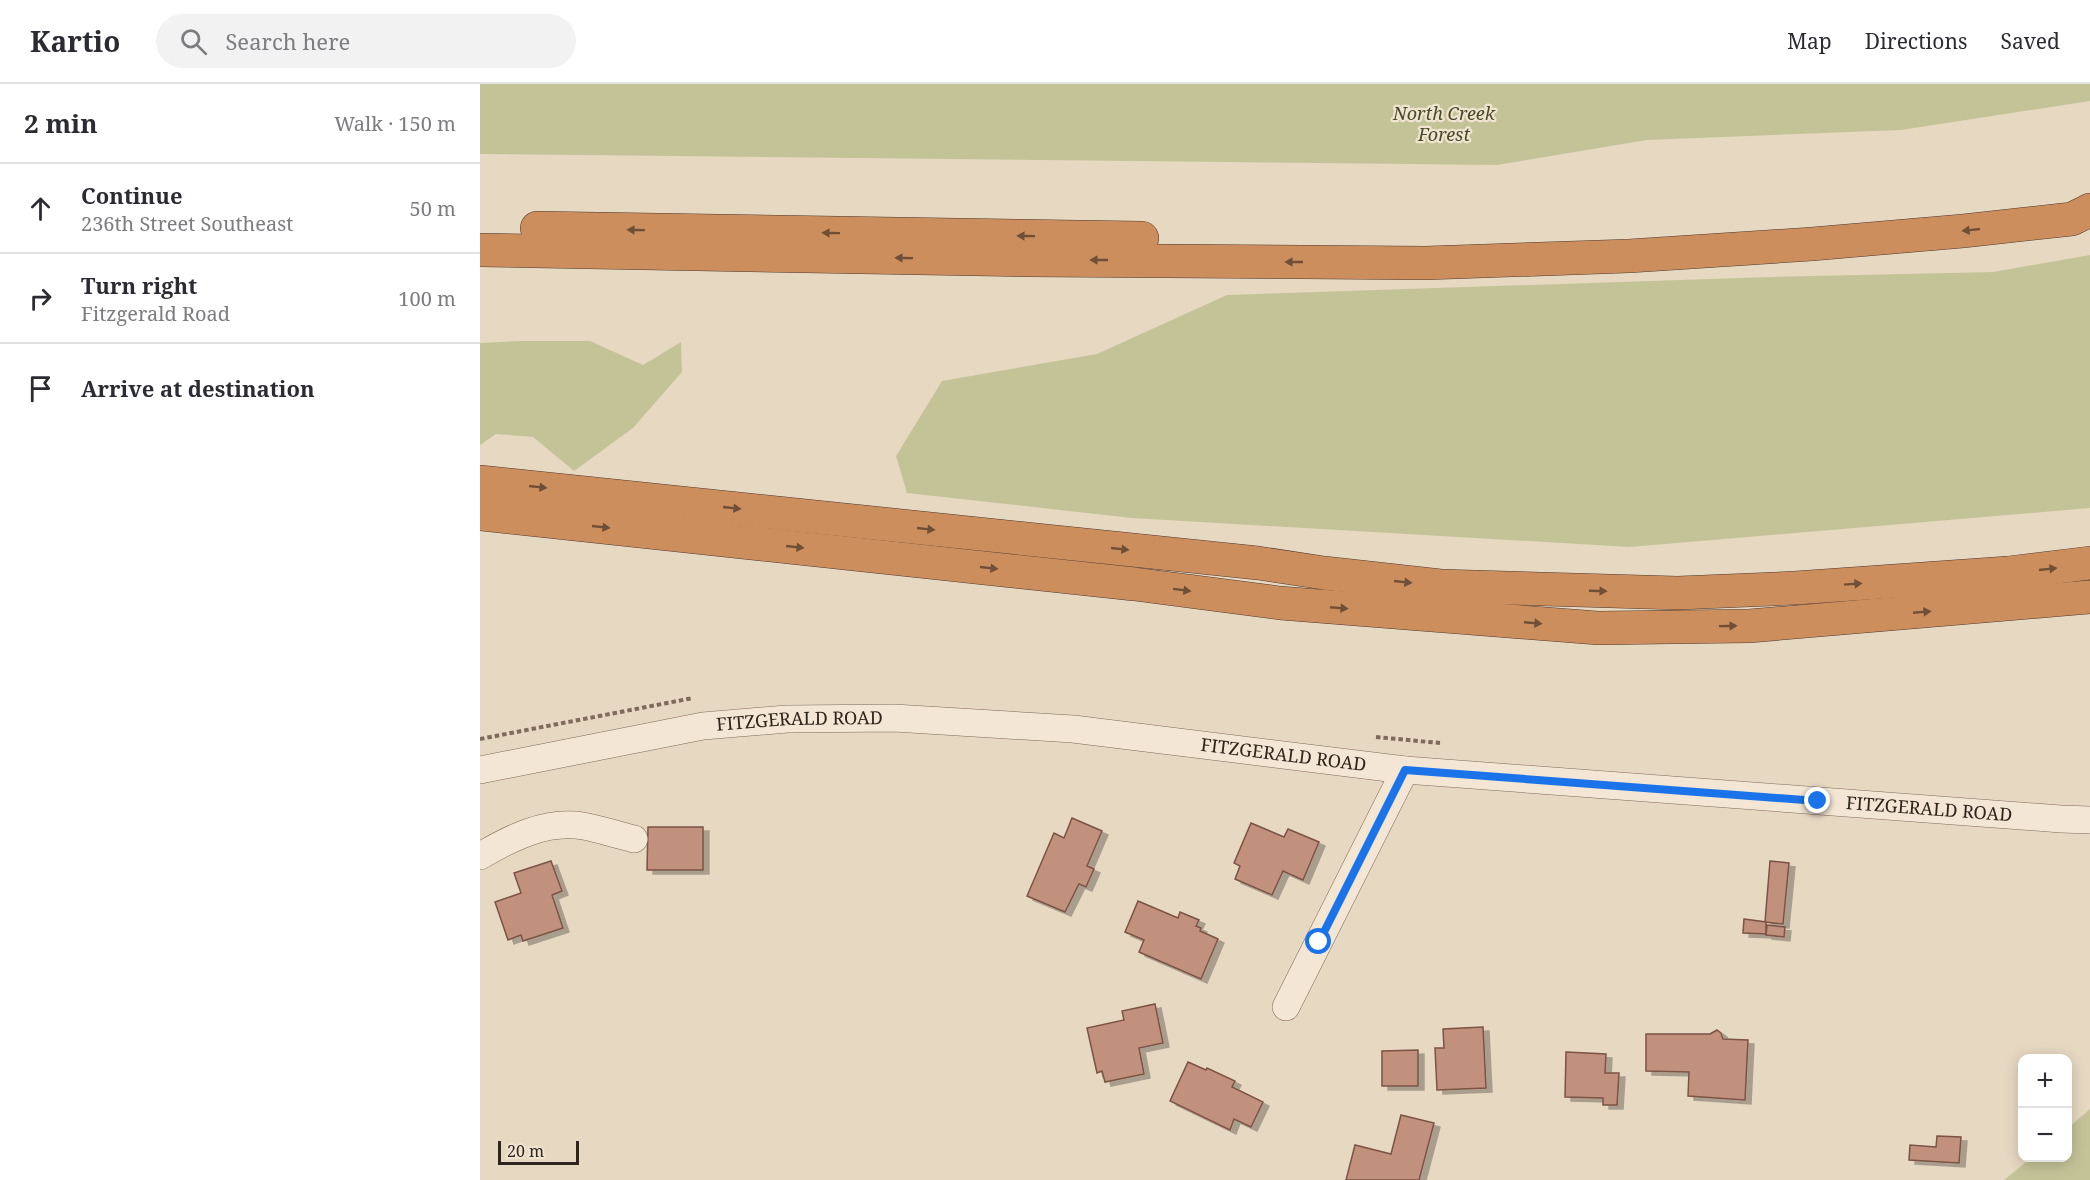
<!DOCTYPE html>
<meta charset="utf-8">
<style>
:root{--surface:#fff;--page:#f2f2f3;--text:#2b2b33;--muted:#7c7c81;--line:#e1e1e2}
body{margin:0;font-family:"Noto Serif",serif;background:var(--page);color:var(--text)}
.controls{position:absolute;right:18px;bottom:18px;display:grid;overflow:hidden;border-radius:12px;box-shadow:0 3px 15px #0003}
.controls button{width:54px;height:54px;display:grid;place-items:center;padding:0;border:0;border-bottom:2px solid var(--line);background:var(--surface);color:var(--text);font:30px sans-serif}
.scale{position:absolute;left:18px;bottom:15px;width:81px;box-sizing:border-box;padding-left:6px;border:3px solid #30251e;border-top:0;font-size:16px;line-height:21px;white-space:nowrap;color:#30251e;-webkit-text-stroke:4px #f0e3d0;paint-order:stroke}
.stop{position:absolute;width:18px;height:18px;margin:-14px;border:4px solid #1a73e8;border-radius:50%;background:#fff}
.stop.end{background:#1a73e8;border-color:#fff;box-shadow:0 2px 6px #0008}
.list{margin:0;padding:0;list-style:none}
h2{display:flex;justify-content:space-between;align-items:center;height:78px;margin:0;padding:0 24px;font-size:26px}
h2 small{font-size:20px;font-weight:400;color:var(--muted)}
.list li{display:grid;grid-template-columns:39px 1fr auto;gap:18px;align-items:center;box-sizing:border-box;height:90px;padding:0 24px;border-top:2px solid var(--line)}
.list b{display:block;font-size:22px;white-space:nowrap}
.list p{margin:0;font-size:20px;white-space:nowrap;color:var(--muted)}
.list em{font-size:20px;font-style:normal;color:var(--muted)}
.icon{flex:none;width:33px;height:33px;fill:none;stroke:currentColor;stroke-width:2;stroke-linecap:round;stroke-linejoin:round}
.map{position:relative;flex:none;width:1610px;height:1096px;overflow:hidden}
header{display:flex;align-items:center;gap:36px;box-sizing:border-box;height:84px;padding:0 30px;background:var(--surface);border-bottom:2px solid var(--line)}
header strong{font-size:28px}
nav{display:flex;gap:33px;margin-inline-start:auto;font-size:21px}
.search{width:420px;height:54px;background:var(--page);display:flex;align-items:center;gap:15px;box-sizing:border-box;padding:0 21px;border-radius:33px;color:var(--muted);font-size:22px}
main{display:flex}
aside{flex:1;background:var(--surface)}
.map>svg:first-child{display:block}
</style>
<header>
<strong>Kartio</strong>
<div class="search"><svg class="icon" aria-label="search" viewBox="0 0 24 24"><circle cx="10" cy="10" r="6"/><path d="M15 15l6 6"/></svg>Search here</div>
<nav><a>Map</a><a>Directions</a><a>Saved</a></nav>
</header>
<main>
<aside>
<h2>2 min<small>Walk · 150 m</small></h2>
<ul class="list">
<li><svg class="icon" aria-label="ahead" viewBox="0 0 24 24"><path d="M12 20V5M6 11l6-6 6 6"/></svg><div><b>Continue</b><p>236th Street Southeast</p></div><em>50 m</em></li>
<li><svg class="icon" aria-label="right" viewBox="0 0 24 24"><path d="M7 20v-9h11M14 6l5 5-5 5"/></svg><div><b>Turn right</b><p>Fitzgerald Road</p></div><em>100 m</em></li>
<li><svg class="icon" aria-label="arrive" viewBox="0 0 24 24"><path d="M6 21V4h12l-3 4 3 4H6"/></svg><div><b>Arrive at destination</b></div></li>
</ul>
</aside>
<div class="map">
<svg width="1610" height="1096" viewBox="0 0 1610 1096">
<defs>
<filter id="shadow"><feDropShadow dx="6" dy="4" stdDeviation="0" flood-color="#0004"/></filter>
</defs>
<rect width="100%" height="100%" fill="#e7d8c2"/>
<!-- green -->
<g fill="#c4c398">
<path d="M0,0H1610V17L1421,46L1167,56L1017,81L0,70Z"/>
<path d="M1610,171V424L1150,463L652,434L427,409L416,372L462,297L617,270L747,211L1290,193L1513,188Z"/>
<path d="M39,257H110L163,281L201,258L202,288L153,344L94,387L53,353L16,350L0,361V259Z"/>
<path d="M1610,1025V1096H1524L1551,1074H1588V1044Z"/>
</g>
<!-- building -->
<g fill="#c1917d" stroke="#7b5345" stroke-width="1.5" filter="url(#shadow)">
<path d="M592,734L622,747L607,782L614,785L606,803L599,800L585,828L547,812L574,749L584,754Z"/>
<path d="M771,739L804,753L808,745L839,758L823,796L803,787L792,811L755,795L760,782L754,779Z"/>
<path d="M168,743H223V786H167Z"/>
<path d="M71,777L82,807L72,811L83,844L43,857L41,851L28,856L15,818L41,809L34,789Z"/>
<path d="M1290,777L1309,779L1303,840L1285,838Z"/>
<path d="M658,817L698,834L700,828L719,836L716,842L721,844L720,847L738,855L721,895L659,868L664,856L645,848Z"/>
<path d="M1264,835L1286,838V850L1263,849Z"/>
<path d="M1287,841L1305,843L1304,853L1286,851Z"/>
<path d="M675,920L683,959L659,964L664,990L625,998L622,987L617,989L607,944L644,936L642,927Z"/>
<path d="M1003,943L1006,1004L957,1006L955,964H964L963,945Z"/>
<path d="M1237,946L1241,949L1243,955L1268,956L1265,1016L1208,1012L1209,988L1166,987V950H1230Z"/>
<path d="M938,966V1002H902V967Z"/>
<path d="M1086,968L1126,970L1125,989H1139L1137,1021H1123V1014L1085,1013Z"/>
<path d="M708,978L726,986L727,984L755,997L752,1003L783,1018L771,1043L754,1035L750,1046L690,1017Z"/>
<path d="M921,1031L954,1039L939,1096H866L875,1061L911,1070Z"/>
<path d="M1457,1052L1481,1053L1479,1079L1429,1076L1430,1061L1456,1063Z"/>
</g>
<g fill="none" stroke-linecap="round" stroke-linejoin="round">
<!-- minor casing -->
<g stroke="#7f6a5b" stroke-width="28">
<g id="minor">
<path id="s1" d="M0,686L223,642L307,635L414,634L593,645L925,686L1581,735L1610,736"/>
<path d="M0,772C31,754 66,736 103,742C120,745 137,751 154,755"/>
<path d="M806,923L925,686"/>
</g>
</g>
<!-- highway casing -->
<g stroke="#4d3a2f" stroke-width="34">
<g id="highway">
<path d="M57,144L662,154"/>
<path d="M0,166L547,176L946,179L1149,172L1332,160L1483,147L1592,135L1610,126"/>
<path d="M0,398L778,479L844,489L961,502L1198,509L1315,504L1528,489L1610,479"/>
<path d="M0,430L654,500L800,519L1118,544L1269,542L1610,513"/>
</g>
</g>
<!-- path -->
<g stroke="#7f6a5b" stroke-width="4" stroke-dasharray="4.5 3" stroke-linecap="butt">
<path d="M896,653L960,659"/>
<path d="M0,655L213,614"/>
</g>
<!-- minor -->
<use href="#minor" stroke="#f3e6d4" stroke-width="27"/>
<!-- highway -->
<use href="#highway" stroke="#cd8e5d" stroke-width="33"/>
</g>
<!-- one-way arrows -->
<defs><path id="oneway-solid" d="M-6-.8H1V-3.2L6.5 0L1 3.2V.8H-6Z" transform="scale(1.5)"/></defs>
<g fill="#6f4f37">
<use href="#oneway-solid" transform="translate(156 146) rotate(-179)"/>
<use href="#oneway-solid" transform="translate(1491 146) rotate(174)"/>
<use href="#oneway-solid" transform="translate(351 149) rotate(-179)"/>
<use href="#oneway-solid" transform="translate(546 152) rotate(-179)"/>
<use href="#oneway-solid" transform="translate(424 174) rotate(-179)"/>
<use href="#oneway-solid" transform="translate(619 176) rotate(-180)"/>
<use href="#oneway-solid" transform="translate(814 178) rotate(-180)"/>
<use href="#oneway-solid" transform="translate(58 403) rotate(6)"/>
<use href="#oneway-solid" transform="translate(252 424) rotate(6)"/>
<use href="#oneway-solid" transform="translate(121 443) rotate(6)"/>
<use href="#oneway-solid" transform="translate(446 445) rotate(6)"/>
<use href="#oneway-solid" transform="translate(315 463) rotate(6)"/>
<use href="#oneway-solid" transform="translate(640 465) rotate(6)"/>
<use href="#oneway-solid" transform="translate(509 484) rotate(6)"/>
<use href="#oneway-solid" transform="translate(1568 485) rotate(-6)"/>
<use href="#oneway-solid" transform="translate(923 498) rotate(6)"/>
<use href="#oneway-solid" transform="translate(1373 500) rotate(-4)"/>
<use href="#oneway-solid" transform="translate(702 506) rotate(7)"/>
<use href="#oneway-solid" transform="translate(1118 507) rotate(2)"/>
<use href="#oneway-solid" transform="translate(859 524) rotate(5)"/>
<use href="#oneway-solid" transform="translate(1442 528) rotate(-5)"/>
<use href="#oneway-solid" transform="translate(1053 539) rotate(5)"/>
<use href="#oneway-solid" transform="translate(1248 542) rotate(-1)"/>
</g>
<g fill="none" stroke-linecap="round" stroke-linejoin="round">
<!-- route -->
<path stroke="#1a73e8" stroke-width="8" d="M839,858L925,686L1338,717"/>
</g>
<g text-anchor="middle" stroke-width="4.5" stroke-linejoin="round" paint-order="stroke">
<!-- park labels -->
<g font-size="18" font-style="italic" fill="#464a27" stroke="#f0e3d0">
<text x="964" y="36">North Creek<tspan x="964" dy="21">Forest</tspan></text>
</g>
<!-- street labels -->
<g font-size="18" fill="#30251e" stroke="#f0e3d0">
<text dy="6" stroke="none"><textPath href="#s1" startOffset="324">FITZGERALD ROAD</textPath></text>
<text dy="6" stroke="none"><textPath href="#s1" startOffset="810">FITZGERALD ROAD</textPath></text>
<text dy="6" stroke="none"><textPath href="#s1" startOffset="1458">FITZGERALD ROAD</textPath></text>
</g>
</g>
</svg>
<div class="controls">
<button>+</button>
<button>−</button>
</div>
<div class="scale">20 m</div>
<div class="stop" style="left:839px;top:858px"></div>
<div class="stop end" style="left:1338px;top:717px"></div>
</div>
</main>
